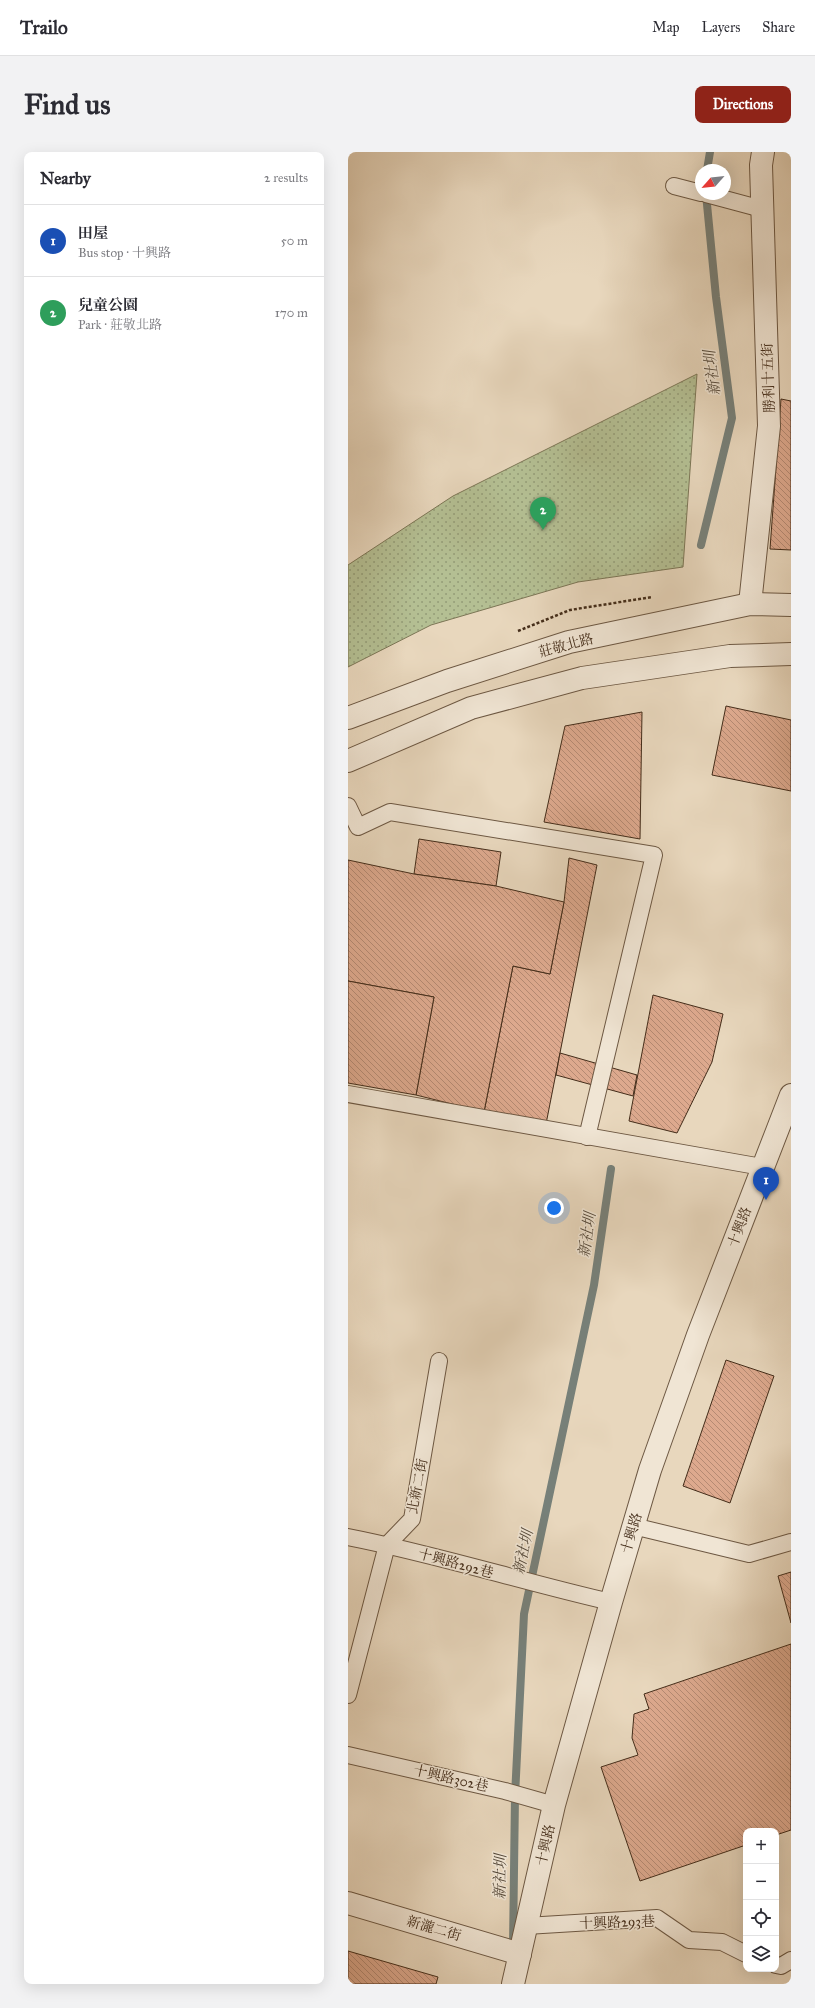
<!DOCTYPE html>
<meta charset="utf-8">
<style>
:root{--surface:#fff;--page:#f2f2f3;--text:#2b2b33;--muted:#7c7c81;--line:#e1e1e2;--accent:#8f2418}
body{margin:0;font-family:"IM FELL Great Primer","Noto Serif TC",serif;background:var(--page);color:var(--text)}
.controls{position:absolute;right:12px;bottom:12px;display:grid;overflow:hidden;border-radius:8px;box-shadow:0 4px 16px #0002}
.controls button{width:36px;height:36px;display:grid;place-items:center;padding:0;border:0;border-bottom:1px solid var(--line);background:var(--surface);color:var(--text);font:20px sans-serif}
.compass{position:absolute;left:347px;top:12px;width:36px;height:36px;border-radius:50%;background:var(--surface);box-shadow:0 4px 16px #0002;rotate:243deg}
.you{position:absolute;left:206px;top:1056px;width:14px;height:14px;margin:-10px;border:3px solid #fff;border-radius:50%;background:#1a73e8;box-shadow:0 0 0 6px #1a73e833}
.badge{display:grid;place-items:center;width:26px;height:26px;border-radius:50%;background:var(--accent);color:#fff;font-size:13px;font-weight:700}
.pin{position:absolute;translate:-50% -33px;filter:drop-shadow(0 1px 2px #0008)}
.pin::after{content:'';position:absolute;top:21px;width:14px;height:12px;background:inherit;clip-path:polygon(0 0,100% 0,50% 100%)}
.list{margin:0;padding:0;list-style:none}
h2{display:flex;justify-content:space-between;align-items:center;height:52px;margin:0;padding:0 16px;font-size:17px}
h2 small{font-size:13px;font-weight:400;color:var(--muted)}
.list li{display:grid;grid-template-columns:26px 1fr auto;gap:12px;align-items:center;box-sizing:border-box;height:72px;padding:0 16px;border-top:1px solid var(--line)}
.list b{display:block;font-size:15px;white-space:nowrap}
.list p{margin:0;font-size:13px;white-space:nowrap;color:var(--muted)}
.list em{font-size:13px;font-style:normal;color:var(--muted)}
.icon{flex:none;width:22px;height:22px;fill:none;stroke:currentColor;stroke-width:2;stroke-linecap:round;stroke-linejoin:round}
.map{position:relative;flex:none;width:443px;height:1832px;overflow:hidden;border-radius:8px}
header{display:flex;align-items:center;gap:24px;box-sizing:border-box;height:56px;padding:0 20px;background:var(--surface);border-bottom:1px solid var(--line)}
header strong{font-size:19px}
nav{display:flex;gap:22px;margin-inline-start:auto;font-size:14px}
.intro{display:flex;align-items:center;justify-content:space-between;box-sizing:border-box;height:96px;padding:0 24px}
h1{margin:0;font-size:28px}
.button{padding:10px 18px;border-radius:8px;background:var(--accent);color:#fff;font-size:14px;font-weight:700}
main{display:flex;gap:24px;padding:0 24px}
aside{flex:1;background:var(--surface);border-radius:8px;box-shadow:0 4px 16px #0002}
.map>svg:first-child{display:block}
</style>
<header>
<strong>Trailo</strong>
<nav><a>Map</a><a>Layers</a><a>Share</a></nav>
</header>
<div class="intro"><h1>Find us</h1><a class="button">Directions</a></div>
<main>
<aside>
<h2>Nearby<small>2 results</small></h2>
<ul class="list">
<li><span class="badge" style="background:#1a4fb4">1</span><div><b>田屋</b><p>Bus stop · 十興路</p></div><em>50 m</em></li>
<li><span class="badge" style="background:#2e9e5b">2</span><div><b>兒童公園</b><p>Park · 莊敬北路</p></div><em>170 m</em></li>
</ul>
</aside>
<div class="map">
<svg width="443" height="1832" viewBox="0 0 443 1832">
<defs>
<pattern id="park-dots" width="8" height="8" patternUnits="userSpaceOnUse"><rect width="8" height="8" fill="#b4bf93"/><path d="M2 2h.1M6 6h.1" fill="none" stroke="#949c77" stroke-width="1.8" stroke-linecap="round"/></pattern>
<pattern id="building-back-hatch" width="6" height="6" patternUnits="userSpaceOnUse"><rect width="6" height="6" fill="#dda98e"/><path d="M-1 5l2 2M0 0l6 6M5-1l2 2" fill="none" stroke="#b58a73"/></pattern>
</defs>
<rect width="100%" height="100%" fill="#e8d7bd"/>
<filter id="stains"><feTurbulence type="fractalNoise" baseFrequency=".005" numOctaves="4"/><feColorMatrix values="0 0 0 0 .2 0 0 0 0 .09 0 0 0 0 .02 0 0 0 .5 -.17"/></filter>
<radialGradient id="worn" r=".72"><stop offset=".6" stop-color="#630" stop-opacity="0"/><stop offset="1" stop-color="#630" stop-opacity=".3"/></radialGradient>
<!-- park -->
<path fill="url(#park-dots)" stroke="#7c7656" d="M349,222L335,415L230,430L83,473L0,515V413L105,344Z"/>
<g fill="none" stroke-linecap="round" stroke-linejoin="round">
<!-- stream -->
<g stroke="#778079" stroke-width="8">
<path d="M359,18L362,0"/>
<path d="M353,393L384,266L368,145L358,42"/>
<path d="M165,1793L167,1644L176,1462L246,1133L263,1017"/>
</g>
</g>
<!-- building -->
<g fill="url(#building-back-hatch)" stroke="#442d1a">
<path d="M433,247L443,249V398L422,397Z"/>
<path d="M378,554L443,568V639L364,623Z"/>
<path d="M294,560L292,687L196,670L217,574Z"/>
<path d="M71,687L153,700L148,734L66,722Z"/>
<path d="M221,706L249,713L198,972L136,960L165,814L202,822L216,750Z"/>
<path d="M0,708L66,722L148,734L216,750L202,822L165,814L136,960L68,943L86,845L0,829Z"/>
<path d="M0,829L86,845L68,943L0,931Z"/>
<path d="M305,843L375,862L364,910L329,981L281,969Z"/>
<path d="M212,901L289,923L285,944L208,923Z"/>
<path d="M378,1208L426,1224L382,1351L335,1334Z"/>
<path d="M443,1420V1471L430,1424Z"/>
<path d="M443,1492V1678L428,1683V1679H398V1693L292,1729L253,1615L290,1603L284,1586L286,1562L301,1557L296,1542Z"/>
<path d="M0,1799L90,1825L88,1832H0Z"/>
</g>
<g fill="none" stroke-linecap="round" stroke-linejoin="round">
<!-- service casing -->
<g stroke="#6d5843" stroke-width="18">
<g id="service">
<path d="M326,34L353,41"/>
<path d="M358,42L414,57"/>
<path d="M0,654L10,675L42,660L306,703L239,985"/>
<path d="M0,942L414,1015"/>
<path d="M285,1374L401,1402L443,1390"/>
<path d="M0,1385C88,1402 175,1430 263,1450"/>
<path d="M0,1543L39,1393L64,1367L91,1209"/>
<path d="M0,1603L157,1639L206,1653"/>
<path d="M178,1774L309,1766L341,1788L374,1790L398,1802"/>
<path d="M428,1813L433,1814L443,1808"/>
</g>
</g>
<!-- minor casing -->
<g stroke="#6d5843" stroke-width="24">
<g id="minor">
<path d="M402,452L421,274L413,13L415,0"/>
<path d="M0,1751L172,1802"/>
</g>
</g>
<!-- tertiary casing -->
<g stroke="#6d5843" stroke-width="24">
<g id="tertiary">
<path d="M0,566L99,529L221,490L402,452L443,453"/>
<path d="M0,609L123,556L234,526L382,504L443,502"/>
<path d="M165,1832L206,1653L263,1450L302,1318L350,1183L443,943"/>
</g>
</g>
<!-- path -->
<path stroke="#442d1a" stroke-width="2.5" stroke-dasharray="3 2" stroke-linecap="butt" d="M170,479L222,458L304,445"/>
<!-- service -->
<use href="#service" stroke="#f0e5d4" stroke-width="16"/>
<!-- minor -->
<use href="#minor" stroke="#f0e5d4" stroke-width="22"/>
<!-- tertiary -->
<use href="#tertiary" stroke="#f0e5d4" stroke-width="22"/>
</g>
<g text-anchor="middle" stroke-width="3" stroke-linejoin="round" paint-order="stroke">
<!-- street labels -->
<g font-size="14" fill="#442d1a" stroke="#f0e5d4">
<text transform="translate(420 226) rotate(-92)" y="5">勝利十五街</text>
<text transform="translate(218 493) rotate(-15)" y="5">莊敬北路</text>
<text transform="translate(391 1075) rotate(-69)" y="5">十興路</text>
<text transform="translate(69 1334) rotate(-79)" y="5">北新二街</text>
<text transform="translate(283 1381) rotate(-73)" y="5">十興路</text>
<text transform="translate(108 1411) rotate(15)" y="5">十興路292巷</text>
<text transform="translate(103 1626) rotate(13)" y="5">十興路302巷</text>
<text transform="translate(197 1693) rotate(-77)" y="5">十興路</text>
<text transform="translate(269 1770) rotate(-2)" y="5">十興路293巷</text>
<text transform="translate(86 1776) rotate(16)" y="5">新瀧二街</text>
</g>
<!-- water labels -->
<g font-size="15" font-style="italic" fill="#55493a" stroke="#f0e5d4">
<text transform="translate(364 221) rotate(-97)" y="5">新社圳</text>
<text transform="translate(239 1083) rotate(-82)" y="5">新社圳</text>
<text transform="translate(175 1400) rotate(-78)" y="5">新社圳</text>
<text transform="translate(152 1725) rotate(-89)" y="5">新社圳</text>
</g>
</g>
<rect width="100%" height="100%" filter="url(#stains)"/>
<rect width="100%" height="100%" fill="url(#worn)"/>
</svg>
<div class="controls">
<button>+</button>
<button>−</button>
<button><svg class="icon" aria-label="locate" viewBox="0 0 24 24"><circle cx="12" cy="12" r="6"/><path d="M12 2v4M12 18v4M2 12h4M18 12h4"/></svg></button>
<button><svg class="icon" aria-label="layers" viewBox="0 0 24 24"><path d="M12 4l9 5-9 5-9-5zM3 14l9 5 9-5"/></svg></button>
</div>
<svg class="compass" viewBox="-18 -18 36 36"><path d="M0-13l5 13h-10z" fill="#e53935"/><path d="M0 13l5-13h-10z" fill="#7c7c81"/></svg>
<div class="you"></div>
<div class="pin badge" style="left:418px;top:1048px;background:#1a4fb4">1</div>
<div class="pin badge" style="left:195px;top:378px;background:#2e9e5b">2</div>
</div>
</main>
